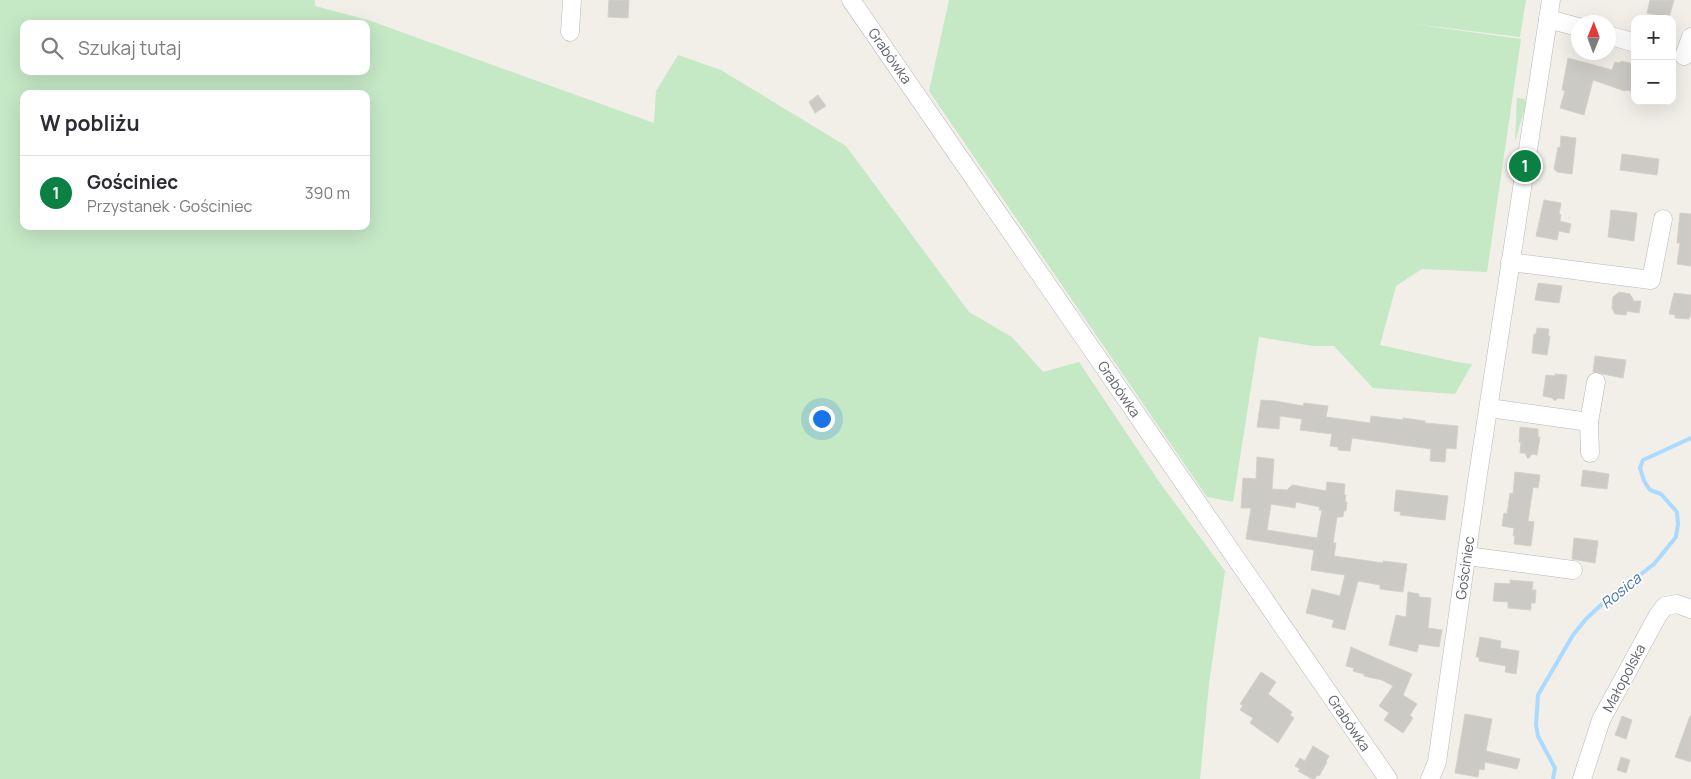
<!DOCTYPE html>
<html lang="pl">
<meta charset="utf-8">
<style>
:root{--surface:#fff;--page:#f7f7f7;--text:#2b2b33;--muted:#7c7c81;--line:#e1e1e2;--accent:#0b8043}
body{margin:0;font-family:Manrope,sans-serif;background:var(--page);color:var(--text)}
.controls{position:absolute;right:15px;top:15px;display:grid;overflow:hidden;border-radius:10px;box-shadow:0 5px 20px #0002}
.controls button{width:45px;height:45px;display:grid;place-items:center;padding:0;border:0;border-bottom:1px solid var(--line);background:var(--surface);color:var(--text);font:25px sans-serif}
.compass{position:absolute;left:1571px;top:15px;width:45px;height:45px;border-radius:50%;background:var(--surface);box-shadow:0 5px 20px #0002;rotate:1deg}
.you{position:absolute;left:821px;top:418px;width:18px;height:18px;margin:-12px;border:4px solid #fff;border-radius:50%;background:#1a73e8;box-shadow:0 0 0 8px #1a73e833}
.badge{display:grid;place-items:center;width:32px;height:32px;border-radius:50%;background:var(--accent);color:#fff;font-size:16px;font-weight:700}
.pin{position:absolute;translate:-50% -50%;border:2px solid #fff;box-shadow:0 1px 5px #0006}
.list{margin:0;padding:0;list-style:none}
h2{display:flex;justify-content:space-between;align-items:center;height:65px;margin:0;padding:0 20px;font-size:21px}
h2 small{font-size:16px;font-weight:400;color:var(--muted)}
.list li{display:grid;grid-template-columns:32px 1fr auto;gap:15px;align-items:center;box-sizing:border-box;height:75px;padding:0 20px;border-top:1px solid var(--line)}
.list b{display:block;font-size:19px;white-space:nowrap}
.list p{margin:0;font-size:16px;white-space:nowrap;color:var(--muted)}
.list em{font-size:16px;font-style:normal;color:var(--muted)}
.icon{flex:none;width:28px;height:28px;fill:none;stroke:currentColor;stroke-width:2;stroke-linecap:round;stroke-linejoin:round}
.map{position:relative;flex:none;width:1691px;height:779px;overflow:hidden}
.search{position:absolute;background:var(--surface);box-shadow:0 5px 20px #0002;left:20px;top:20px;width:350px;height:55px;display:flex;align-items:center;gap:12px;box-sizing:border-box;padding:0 18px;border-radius:10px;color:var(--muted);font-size:19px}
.panel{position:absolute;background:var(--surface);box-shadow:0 5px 20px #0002;left:20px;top:90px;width:350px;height:140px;border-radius:10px}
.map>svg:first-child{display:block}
</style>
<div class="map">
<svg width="1691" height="779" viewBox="0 0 1691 779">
<rect width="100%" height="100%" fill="#f1efe8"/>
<!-- green -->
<g fill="#c5e8c5" fill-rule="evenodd">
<path d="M0,0H315V6L368,20L654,123L656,91L678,55L721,70L846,146L969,312L1012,337L1043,372L1079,362L1160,483L1225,571L1209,684L1200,779H0ZM24,24H366V71H24ZM24,94H366V226H24Z"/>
<path d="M949,0H1526L1520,37L1405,23L1521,39L1487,272L1422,269L1396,286L1380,345L1457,362L1472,364L1455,394L1373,388L1334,346H1313L1259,337L1233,502L1207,497L929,91Z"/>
<path d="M1517,98L1525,99L1526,103L1516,139H1515Z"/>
</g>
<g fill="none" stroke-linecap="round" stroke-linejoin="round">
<!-- stream -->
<path stroke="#aadaff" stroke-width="4" d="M1553,779L1555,768L1538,736L1536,725L1538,695L1573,635L1586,619L1601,605L1654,564L1676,537L1678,524L1677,512L1661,494L1650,490L1644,481L1640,468L1643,460L1691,438"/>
</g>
<!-- building -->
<g fill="#cccac5" stroke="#d6d1c6" fill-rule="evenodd">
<path d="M609,0H629L628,18L608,17Z"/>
<path d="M1650,0H1674L1669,18L1647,13Z"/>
<path d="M1568,58L1612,70L1615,62L1620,63L1621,61L1633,64L1632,67H1635V92L1626,90L1625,91L1593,80L1584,115L1560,108L1565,91L1562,90Z"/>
<path d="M818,95L826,106L815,113L809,102Z"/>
<path d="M1561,136L1576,138L1572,174L1557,172L1554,169L1558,147L1560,148Z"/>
<path d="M1622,154L1659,159L1657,175L1620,170Z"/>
<path d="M1544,200L1561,203L1559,214L1561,215L1560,221L1571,224L1569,233L1559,231L1557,240L1536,236Z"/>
<path d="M1611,210L1637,213L1634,241L1608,237Z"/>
<path d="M1680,213L1691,214V266L1677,264L1680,243H1677Z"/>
<path d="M1538,283L1562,286L1559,303L1535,300Z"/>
<path d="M1619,292L1630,294L1634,301H1641L1639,313L1627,311L1626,315L1615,314L1612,308L1613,297Z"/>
<path d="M1674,293L1691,295V317L1689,316V319L1675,318V315L1669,314Z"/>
<path d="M1537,328L1549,329L1548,336H1550L1547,355L1532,353L1534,334H1536Z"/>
<path d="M1595,356L1626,360L1623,378L1593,372Z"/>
<path d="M1555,374L1567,375L1564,399L1558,398L1555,401L1552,398L1543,396L1546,375L1555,376Z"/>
<path d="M1261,400L1275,401L1303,406L1304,403L1328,406L1326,417L1370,423L1371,416L1403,420V418L1425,421V423L1458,426L1456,449L1446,448L1445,462L1430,461L1431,449L1352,438L1350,451L1338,450V447L1330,446L1332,434L1300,430L1302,419L1280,416L1279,429L1257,427Z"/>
<path d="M1520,427L1538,429V437H1540L1537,455L1532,454L1528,459L1525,453H1520L1521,442H1519Z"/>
<path d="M1257,457L1274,459L1272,489L1287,490L1292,485L1326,491L1327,482L1345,484L1344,495H1346L1345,502H1347L1346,511H1344L1343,517H1337L1333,543H1336L1334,556L1383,563V561L1407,564L1403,592L1380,589V585L1358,581L1345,630L1332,627L1334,620L1306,613L1312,589L1340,596L1345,575L1311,570L1314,550L1246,539L1251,508H1241L1243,478L1256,479ZM1296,502L1320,507L1319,510H1322L1317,538L1267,530L1271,504L1295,508Z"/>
<path d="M1583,470L1609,474L1607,489L1581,486Z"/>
<path d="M1515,472L1540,475L1538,488L1533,487L1528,521L1534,522L1531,546L1514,544L1515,536H1513L1514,528L1502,526L1504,513L1507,514L1510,493L1513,494Z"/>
<path d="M1396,490L1448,496L1445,520L1400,515L1401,512L1394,511Z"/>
<path d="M1574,538L1598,541L1595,563L1572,559Z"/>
<path d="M1510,580L1533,582L1532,590H1536L1535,603H1531V610L1508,608V602L1493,601L1495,583L1510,584Z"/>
<path d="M1408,592L1419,594V597L1431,598L1428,628L1442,630L1439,647L1419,644L1417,652L1389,645L1396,615L1406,617Z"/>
<path d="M1480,637L1501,641L1500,648L1519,651L1516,674L1505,672L1506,666L1479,661V657H1476Z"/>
<path d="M1351,647L1412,674L1403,695L1417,704L1410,715L1413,718L1403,733L1384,720L1389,713L1379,706L1393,686L1382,680L1364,676V674L1353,671L1354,668L1346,666Z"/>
<path d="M1261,672L1276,682L1268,694L1292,712L1290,715L1294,718L1278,743L1250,723L1253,718L1240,710L1243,705L1240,704Z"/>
<path d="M1465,714L1492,719L1486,751L1520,759L1517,769L1485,762L1484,770L1479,769L1478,777L1455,773Z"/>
<path d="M1622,716L1632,720L1626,739L1615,735Z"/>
<path d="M1690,716H1691V762L1675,757Z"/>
<path d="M1313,746L1329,756L1326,761L1327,762L1319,776L1317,775L1315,779H1312L1298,771L1300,769L1295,766L1300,758L1305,761Z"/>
<path d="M1621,757L1630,760L1626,773L1617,770Z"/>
</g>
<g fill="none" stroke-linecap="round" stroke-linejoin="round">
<!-- minor casing -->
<g stroke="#b5b8bc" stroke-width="19">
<g id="minor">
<path d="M851,0L1388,779"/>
<path d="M1548,19L1578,27"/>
<path d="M570,32L572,0"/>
<path d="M1608,35L1635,43"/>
<path d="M1684,56L1691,37"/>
<path d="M1510,262L1651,280L1663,219"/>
<path d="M1489,408L1589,422L1596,382"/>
<path d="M1589,422L1590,453"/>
<path d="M1467,556L1573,570"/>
<path d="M1430,779L1437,762L1477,481L1551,0"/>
<path d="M1582,779L1601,720L1658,615L1665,606L1677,604L1691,609"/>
</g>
</g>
<!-- minor -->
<use href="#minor" stroke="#fff" stroke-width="18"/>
</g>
<g text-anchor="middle" stroke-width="4" stroke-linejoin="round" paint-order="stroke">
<!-- street labels -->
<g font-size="14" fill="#5f6368" stroke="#fff">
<text transform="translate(890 56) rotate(55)" y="5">Grabówka</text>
<text transform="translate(1119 389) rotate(56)" y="5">Grabówka</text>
<text transform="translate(1465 568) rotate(-82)" y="5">Gościniec</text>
<text transform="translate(1624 678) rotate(-62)" y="5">Małopolska</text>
<text transform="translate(1349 723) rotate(56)" y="5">Grabówka</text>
</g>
<!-- water labels -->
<g font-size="15" font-style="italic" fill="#4174aa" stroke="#fff">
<text transform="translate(1621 591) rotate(-39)" y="5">Rosica</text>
</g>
</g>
</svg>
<div class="controls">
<button>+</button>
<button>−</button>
</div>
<svg class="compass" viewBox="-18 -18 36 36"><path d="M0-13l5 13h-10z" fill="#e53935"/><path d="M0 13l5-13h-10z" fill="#7c7c81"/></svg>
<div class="you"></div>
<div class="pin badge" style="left:1525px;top:166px">1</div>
<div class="search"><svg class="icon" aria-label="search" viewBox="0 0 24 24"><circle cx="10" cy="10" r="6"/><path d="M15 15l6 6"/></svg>Szukaj tutaj</div>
<section class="panel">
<h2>W pobliżu<small></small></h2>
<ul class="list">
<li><span class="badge">1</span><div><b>Gościniec</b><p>Przystanek · Gościniec</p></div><em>390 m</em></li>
</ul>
</section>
</div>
